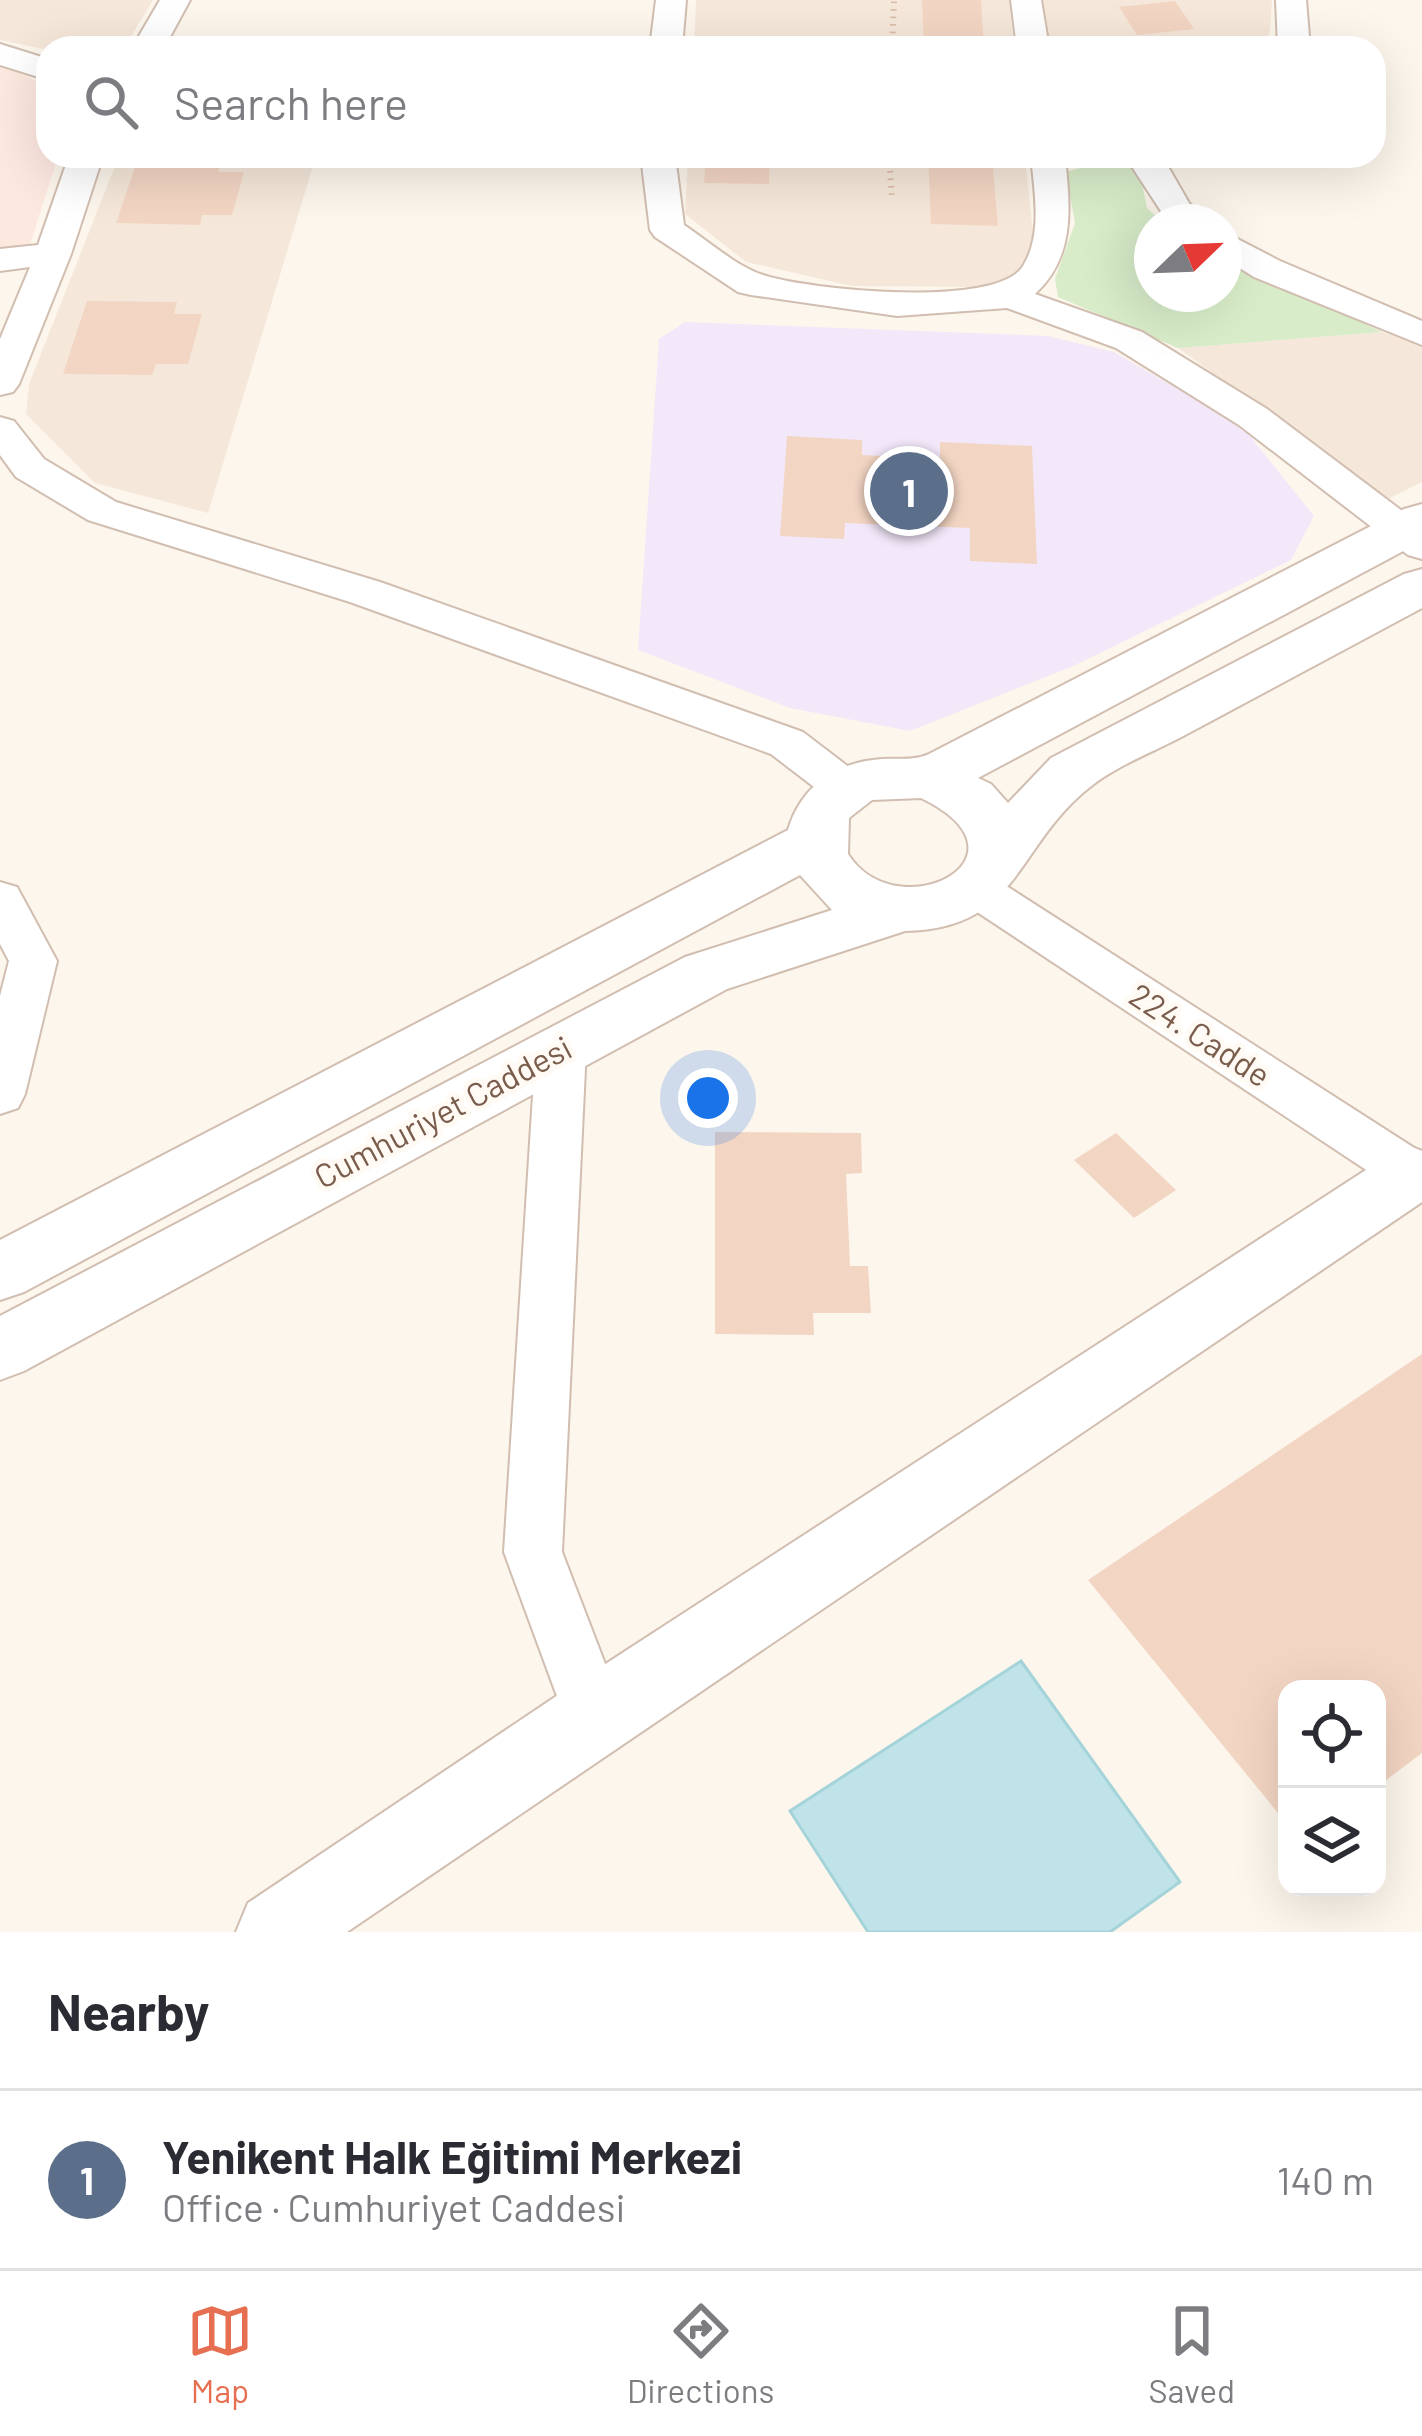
<!DOCTYPE html>
<meta charset="utf-8">
<style>
:root{--surface:#fff;--page:#f2f2f3;--text:#2b2b33;--muted:#7c7c81;--line:#e1e1e2;--accent:#e76f51}
body{margin:0;font-family:Barlow,sans-serif;background:var(--page);color:var(--text)}
.controls{position:absolute;right:36px;bottom:36px;display:grid;overflow:hidden;border-radius:24px;box-shadow:0 12px 48px #0002}
.controls button{width:108px;height:108px;display:grid;place-items:center;padding:0;border:0;border-bottom:3px solid var(--line);background:var(--surface);color:var(--text);font:60px sans-serif}
.compass{position:absolute;left:1134px;top:204px;width:108px;height:108px;border-radius:50%;background:var(--surface);box-shadow:0 12px 48px #0002;rotate:67deg}
.you{position:absolute;left:708px;top:1098px;width:42px;height:42px;margin:-30px;border:9px solid #fff;border-radius:50%;background:#1a73e8;box-shadow:0 0 0 18px #1a73e833}
.badge{display:grid;place-items:center;width:78px;height:78px;border-radius:50%;background:var(--accent);color:#fff;font-size:39px;font-weight:700}
.pin{position:absolute;translate:-50% -50%;border:6px solid #fff;box-shadow:0 3px 12px #0006}
.list{margin:0;padding:0;list-style:none}
h2{display:flex;justify-content:space-between;align-items:center;height:156px;margin:0;padding:0 48px;font-size:51px}
h2 small{font-size:39px;font-weight:400;color:var(--muted)}
.list li{display:grid;grid-template-columns:78px 1fr auto;gap:36px;align-items:center;box-sizing:border-box;height:180px;padding:0 48px;border-top:3px solid var(--line)}
.list b{display:block;font-size:45px;white-space:nowrap}
.list p{margin:0;font-size:39px;white-space:nowrap;color:var(--muted)}
.list em{font-size:39px;font-style:normal;color:var(--muted)}
.icon{flex:none;width:66px;height:66px;fill:none;stroke:currentColor;stroke-width:2;stroke-linecap:round;stroke-linejoin:round}
.map{position:relative;flex:none;width:1422px;height:1932px;overflow:hidden}
.search{position:absolute;background:var(--surface);box-shadow:0 12px 48px #0002;left:36px;right:36px;top:36px;height:132px;display:flex;align-items:center;gap:30px;box-sizing:border-box;padding:0 42px;border-radius:36px;color:var(--muted);font-size:45px}
.sheet{height:336px;background:var(--surface)}
nav{display:flex;justify-content:space-around;align-items:center;box-sizing:border-box;height:168px;border-top:3px solid var(--line);background:var(--surface);font-size:33px;color:var(--muted)}
nav a{display:grid;justify-items:center;gap:6px}
nav .on{color:var(--accent)}
.map>svg:first-child{display:block}
</style>
<div class="map">
<svg width="1422" height="1932" viewBox="0 0 1422 1932">
<rect width="100%" height="100%" fill="#fdf6ec"/>
<!-- residential -->
<g fill="#f5e8da">
<path d="M0,0H153L124,48L48,50L0,40Z"/>
<path d="M696,0H1009L1014,48H694Z"/>
<path d="M1043,0H1272L1270,29L1265,48H1050Z"/>
<path d="M119,156H316L208,513L95,483L26,414L29,384Z"/>
<path d="M688,156H1025L1033,233L1021,273L991,287L852,286L746,262L685,214Z"/>
<path d="M1382,332L1422,345V482L1388,499L1178,348Z"/>
</g>
<!-- commercial -->
<path fill="#fde8e0" d="M0,65L37,81L48,93V156H58L30,245L0,249Z"/>
<!-- education -->
<path fill="#f3e8fa" d="M685,322L1048,336L1114,352L1242,426L1314,516L1291,560L1071,667L910,731L790,708L638,650L659,339Z"/>
<!-- green -->
<path fill="#d8ecc9" d="M1121,156L1139,169L1147,208L1162,222H1152V294H1224V259L1382,332L1178,348L1058,297L1055,279L1075,223L1066,172Z"/>
<!-- water -->
<path fill="#bfe3e8" stroke="#a5d3da" stroke-width="3" d="M1021,1661L1180,1882L1110,1932H868L790,1811Z"/>
<!-- building -->
<g fill="#f3d5c3">
<path d="M922,0H981L984,48H924Z"/>
<path d="M1175,1L1194,29L1137,35L1119,7Z"/>
<path d="M1179,36L1192,48H1136V46Z"/>
<path d="M706,156H770L769,184L704,183Z"/>
<path d="M928,156H992L998,226L931,224Z"/>
<path d="M137,161L221,162L218,172H244L232,215H202L200,225L116,223Z"/>
<path d="M87,301L177,302L174,314H202L188,364H156L152,375L63,374Z"/>
<path d="M787,436L862,440V455L940,459V442L1032,446L1037,564L970,561V528L845,523L844,539L780,536Z"/>
<path d="M715,1132L861,1133L862,1173L846,1174L850,1266H868L871,1313H813L814,1335L715,1334Z"/>
<path d="M1116,1133L1176,1190L1134,1218L1074,1160Z"/>
<path d="M1422,1354V1753L1377,1787V1689H1287V1824L1088,1580Z"/>
</g>
<g fill="none" stroke-linecap="round" stroke-linejoin="round">
<!-- minor casing -->
<g stroke="#d1beb0" stroke-width="4">
<g id="minor">
<path d="M160,0H190L164,48H132Z"/>
<path d="M656,0H686L682,48H650Z"/>
<path d="M1011,0H1041L1049,48H1017Z"/>
<path d="M1276,0H1306L1310,48H1278Z"/>
<path d="M0,44L48,59V80L0,65Z"/>
<path d="M69,156H103L71,254L19,384L13,392L0,395V339L30,267L0,271V249L38,245Z"/>
<path d="M641,156H675L684,225C708,241 736,266 763,275C808,290 997,309 1023,266C1043,234 1034,190 1031,156H1065C1070,207 1076,256 1035,294L1142,332L1267,409L1422,526V559L1408,555L1239,425L1116,348L1007,308L897,316L751,295L738,292L655,237L650,230Z"/>
<path d="M1125,156H1162L1189,203L1206,222H1168Z"/>
<path d="M1224,232L1280,261L1422,321V345L1254,277L1224,258Z"/>
<path d="M0,417L14,421L44,459L116,502L380,582L803,732L863,778L869,789L863,800L847,805L831,800L771,754L350,602L88,520L16,477L0,455Z"/>
<path d="M978,873L994,878L1422,1153V1201L1404,1195L962,902L955,890L962,878Z"/>
<path d="M0,882L17,887L57,961L25,1094L18,1108L0,1114V996L9,961L0,944Z"/>
<path d="M561,1028L578,1034L586,1048L562,1552L625,1716L616,1737L594,1746L572,1737L504,1552L536,1048L544,1034Z"/>
</g>
</g>
<!-- tertiary casing -->
<g stroke="#d1beb0" stroke-width="4">
<g id="tertiary">
<path d="M1422,504V541L978,778L991,784L1008,803L1051,758L1404,574L1422,569V608C1344,650 1265,692 1187,734C1156,751 1117,765 1090,787C1015,846 1020,929 905,931L727,989L24,1371L0,1380V1316L685,957L832,910L800,875L24,1292L0,1300V1240L788,830C801,786 836,762 882,759C898,758 914,761 929,754L1404,509ZM921,798C1043,857 897,931 848,854L849,818L872,800Z"/>
<path d="M1412,1147L1422,1151V1202L347,1932H236L248,1903L567,1689L1389,1155Z"/>
</g>
</g>
<!-- path -->
<g stroke="#d9b8a5" stroke-width="6" stroke-dasharray="1.5 6" stroke-linecap="butt">
<path d="M892,48L894,1"/>
<path d="M889,156L892,199"/>
</g>
<!-- minor -->
<use href="#minor" fill="#fff" fill-rule="evenodd"/>
<!-- tertiary -->
<use href="#tertiary" fill="#fff" fill-rule="evenodd"/>
</g>
<g text-anchor="middle" stroke-width="10" stroke-linejoin="round" paint-order="stroke">
<!-- street labels -->
<g font-size="33" fill="#7a5c4d" stroke="#fffaf3">
<text transform="translate(1200 1035) rotate(33)" y="12">224. Cadde</text>
<text transform="translate(443 1112) rotate(-28)" y="12">Cumhuriyet Caddesi</text>
</g>
</g>
</svg>
<div class="controls">
<button><svg class="icon" aria-label="locate" viewBox="0 0 24 24"><circle cx="12" cy="12" r="6"/><path d="M12 2v4M12 18v4M2 12h4M18 12h4"/></svg></button>
<button><svg class="icon" aria-label="layers" viewBox="0 0 24 24"><path d="M12 4l9 5-9 5-9-5zM3 14l9 5 9-5"/></svg></button>
</div>
<svg class="compass" viewBox="-18 -18 36 36"><path d="M0-13l5 13h-10z" fill="#e53935"/><path d="M0 13l5-13h-10z" fill="#7c7c81"/></svg>
<div class="you"></div>
<div class="pin badge" style="left:909px;top:491px;background:#5c6f8a">1</div>
<div class="search"><svg class="icon" aria-label="search" viewBox="0 0 24 24"><circle cx="10" cy="10" r="6"/><path d="M15 15l6 6"/></svg>Search here</div>
</div>
<section class="sheet">
<h2>Nearby<small></small></h2>
<ul class="list">
<li><span class="badge" style="background:#5c6f8a">1</span><div><b>Yenikent Halk Eğitimi Merkezi</b><p>Office · Cumhuriyet Caddesi</p></div><em>140 m</em></li>
</ul>
</section>
<nav>
<a class="on"><svg class="icon" aria-label="map" viewBox="0 0 24 24"><path d="M3 6l6-2 6 2 6-2v14l-6 2-6-2-6 2zM9 4v14M15 6v14"/></svg>Map</a>
<a><svg class="icon" aria-label="directions" viewBox="0 0 24 24"><path d="M12 3l9 9-9 9-9-9zM9 14v-3h6M13 9l2 2-2 2"/></svg>Directions</a>
<a><svg class="icon" aria-label="saved" viewBox="0 0 24 24"><path d="M7 4h10v16l-5-4-5 4z"/></svg>Saved</a>
</nav>
